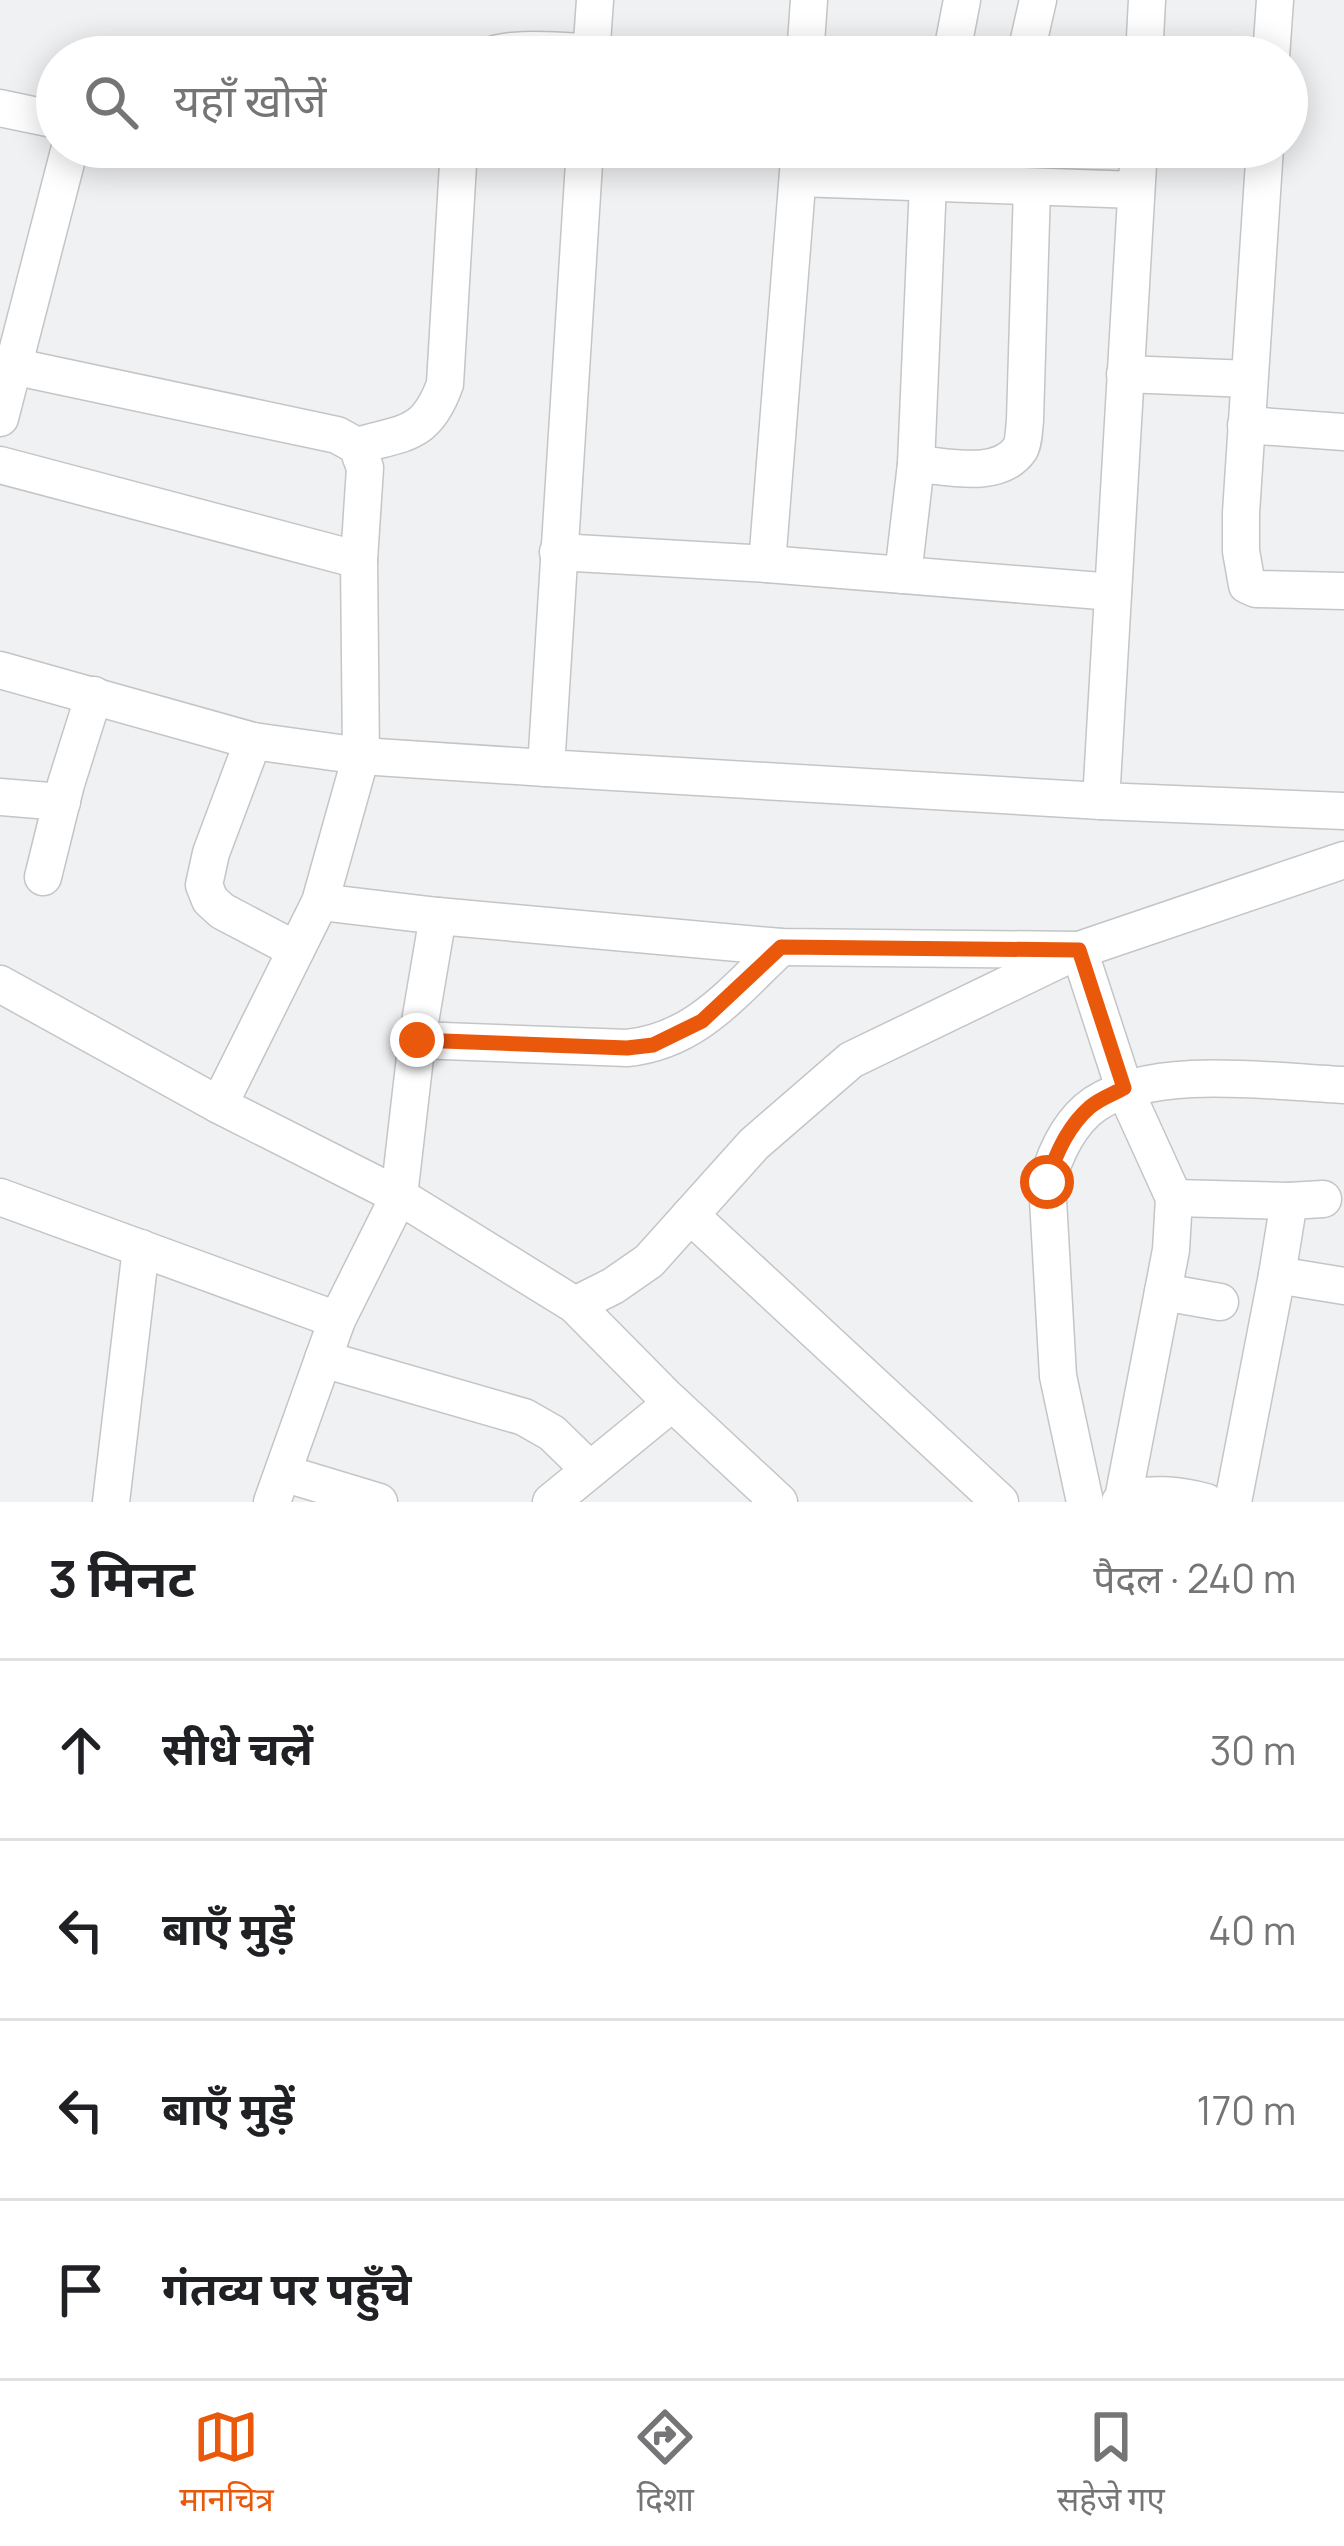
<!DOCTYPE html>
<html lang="hi">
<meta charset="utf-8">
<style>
:root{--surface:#fff;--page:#f2f2f2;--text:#202124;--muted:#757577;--line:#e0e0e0;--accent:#ea580c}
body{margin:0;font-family:Manrope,"Noto Sans Devanagari",sans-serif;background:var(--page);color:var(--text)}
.stop{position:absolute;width:36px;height:36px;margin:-27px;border:9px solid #ea580c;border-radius:50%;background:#fff}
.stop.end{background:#ea580c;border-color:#fff;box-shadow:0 3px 12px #0008}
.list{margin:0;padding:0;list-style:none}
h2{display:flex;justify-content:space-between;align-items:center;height:156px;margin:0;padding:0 48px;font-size:51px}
h2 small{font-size:39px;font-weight:400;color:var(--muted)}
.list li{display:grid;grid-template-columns:78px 1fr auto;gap:36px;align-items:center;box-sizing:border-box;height:180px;padding:0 48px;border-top:3px solid var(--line)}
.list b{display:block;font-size:45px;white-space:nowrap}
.list em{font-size:39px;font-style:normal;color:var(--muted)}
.icon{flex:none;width:66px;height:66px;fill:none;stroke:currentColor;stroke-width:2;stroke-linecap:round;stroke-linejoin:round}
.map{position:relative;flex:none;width:1344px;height:1502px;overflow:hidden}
.search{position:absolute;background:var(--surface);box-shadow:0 6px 30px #0003;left:36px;right:36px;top:36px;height:132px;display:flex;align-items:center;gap:30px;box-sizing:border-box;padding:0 42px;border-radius:66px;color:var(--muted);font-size:45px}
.sheet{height:876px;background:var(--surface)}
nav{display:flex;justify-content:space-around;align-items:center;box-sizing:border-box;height:168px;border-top:3px solid var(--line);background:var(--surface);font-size:33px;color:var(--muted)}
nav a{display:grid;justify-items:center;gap:6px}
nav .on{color:var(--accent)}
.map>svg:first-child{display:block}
</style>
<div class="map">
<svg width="1344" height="1502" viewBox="0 0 1344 1502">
<rect width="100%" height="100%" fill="#f0f1f3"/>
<!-- building -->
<path fill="#f3b7de" stroke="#817e80" stroke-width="3" d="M956,147H1006L1005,180L955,179Z"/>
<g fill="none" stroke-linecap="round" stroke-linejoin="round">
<!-- minor casing -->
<g stroke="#c4c5c7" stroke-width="39">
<g id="minor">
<path d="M486,57C516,45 559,52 591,52"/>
<path d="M591,57L595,0"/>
<path d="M805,57L809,0"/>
<path d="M951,57L962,0"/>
<path d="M1025,57L1038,0"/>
<path d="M1144,57L1147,0"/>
<path d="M1271,57L1275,0"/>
<path d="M0,108L57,120"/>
<path d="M585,147L546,768L1101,801L1344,811"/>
<path d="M1265,147L1241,513V551L1247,585L1256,589L1344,591"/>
<path d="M798,178L1136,190"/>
<path d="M12,366L337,435L357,446L365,468L359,560L361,756L320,902L219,1105"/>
<path d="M1125,374L1249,379"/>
<path d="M0,418L70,147"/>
<path d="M1246,425L1344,432"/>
<path d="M357,446C404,432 426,437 445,384L459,147"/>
<path d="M916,464C947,466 999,480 1020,449C1024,442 1024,429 1025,420L1032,188"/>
<path d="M0,465L359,560"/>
<path d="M558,552L767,564L1113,592"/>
<path d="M767,564L800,147"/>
<path d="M903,575L916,464L928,183L934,147"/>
<path d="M0,670L253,741L361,756L546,768"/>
<path d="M253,741L211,853L204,885L210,900L222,911L296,950"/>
<path d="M0,797L62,802"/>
<path d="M1101,801L1139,147"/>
<path d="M43,877L66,784L94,695"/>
<path d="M320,902L438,916L781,947L1079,950L1124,1088L1174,1198L1171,1250L1123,1499"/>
<path d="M0,984L219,1105L399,1196L575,1305L665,1396L779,1502"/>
<path d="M417,1040L627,1048C696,1041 733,992 781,947"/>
<path d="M0,1197L337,1320"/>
<path d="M1174,1198L1289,1201L1323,1199"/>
<path d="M690,1215L1000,1502"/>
<path d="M1277,1275L1344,1286"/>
<path d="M1163,1292L1220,1302"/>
<path d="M575,1305L613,1286L649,1261L754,1144L851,1060L1079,950L1344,860"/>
<path d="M323,1359L524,1417L552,1433L589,1469"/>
<path d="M283,1473L379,1502"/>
<path d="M111,1502L141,1248"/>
<path d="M272,1502L337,1320L399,1196L417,1040L438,916"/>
<path d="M551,1502L672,1403"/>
<path d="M1085,1502L1058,1376L1047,1182C1055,1154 1070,1121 1095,1104C1155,1064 1274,1082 1344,1085"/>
<path d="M1120,1502L1123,1499C1153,1493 1176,1494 1206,1502"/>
<path d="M1233,1502L1277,1275L1289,1201"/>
</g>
</g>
<!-- minor -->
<use href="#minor" stroke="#fff" stroke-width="36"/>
</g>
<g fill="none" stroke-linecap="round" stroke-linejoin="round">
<!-- route -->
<path stroke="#ea580c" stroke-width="15" d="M417,1040L627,1048L653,1045L702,1021L781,947L1079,950L1124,1088C1113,1094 1099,1099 1090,1107C1068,1126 1055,1155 1047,1182"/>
</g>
</svg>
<div class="stop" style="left:1047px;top:1182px"></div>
<div class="stop end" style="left:417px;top:1040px"></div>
<div class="search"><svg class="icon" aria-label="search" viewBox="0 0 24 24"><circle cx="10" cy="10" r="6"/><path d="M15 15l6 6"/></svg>यहाँ खोजें</div>
</div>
<section class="sheet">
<h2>3 मिनट<small>पैदल · 240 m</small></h2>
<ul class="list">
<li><svg class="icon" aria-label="ahead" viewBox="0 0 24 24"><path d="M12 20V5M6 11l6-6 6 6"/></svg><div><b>सीधे चलें</b></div><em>30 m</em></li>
<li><svg class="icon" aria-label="left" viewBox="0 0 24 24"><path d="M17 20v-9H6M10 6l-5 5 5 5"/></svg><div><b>बाएँ मुड़ें</b></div><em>40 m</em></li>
<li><svg class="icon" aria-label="left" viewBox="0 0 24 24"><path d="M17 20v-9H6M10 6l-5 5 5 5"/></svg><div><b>बाएँ मुड़ें</b></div><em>170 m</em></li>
<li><svg class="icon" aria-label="arrive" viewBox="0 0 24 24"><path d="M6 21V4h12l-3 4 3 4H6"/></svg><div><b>गंतव्य पर पहुँचे</b></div></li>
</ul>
</section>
<nav>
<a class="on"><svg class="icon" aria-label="map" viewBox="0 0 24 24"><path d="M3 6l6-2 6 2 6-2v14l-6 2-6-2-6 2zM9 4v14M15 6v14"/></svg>मानचित्र</a>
<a><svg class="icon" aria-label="directions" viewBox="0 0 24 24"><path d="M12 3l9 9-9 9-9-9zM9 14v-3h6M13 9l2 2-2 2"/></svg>दिशा</a>
<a><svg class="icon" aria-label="saved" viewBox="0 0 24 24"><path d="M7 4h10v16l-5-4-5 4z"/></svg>सहेजे गए</a>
</nav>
